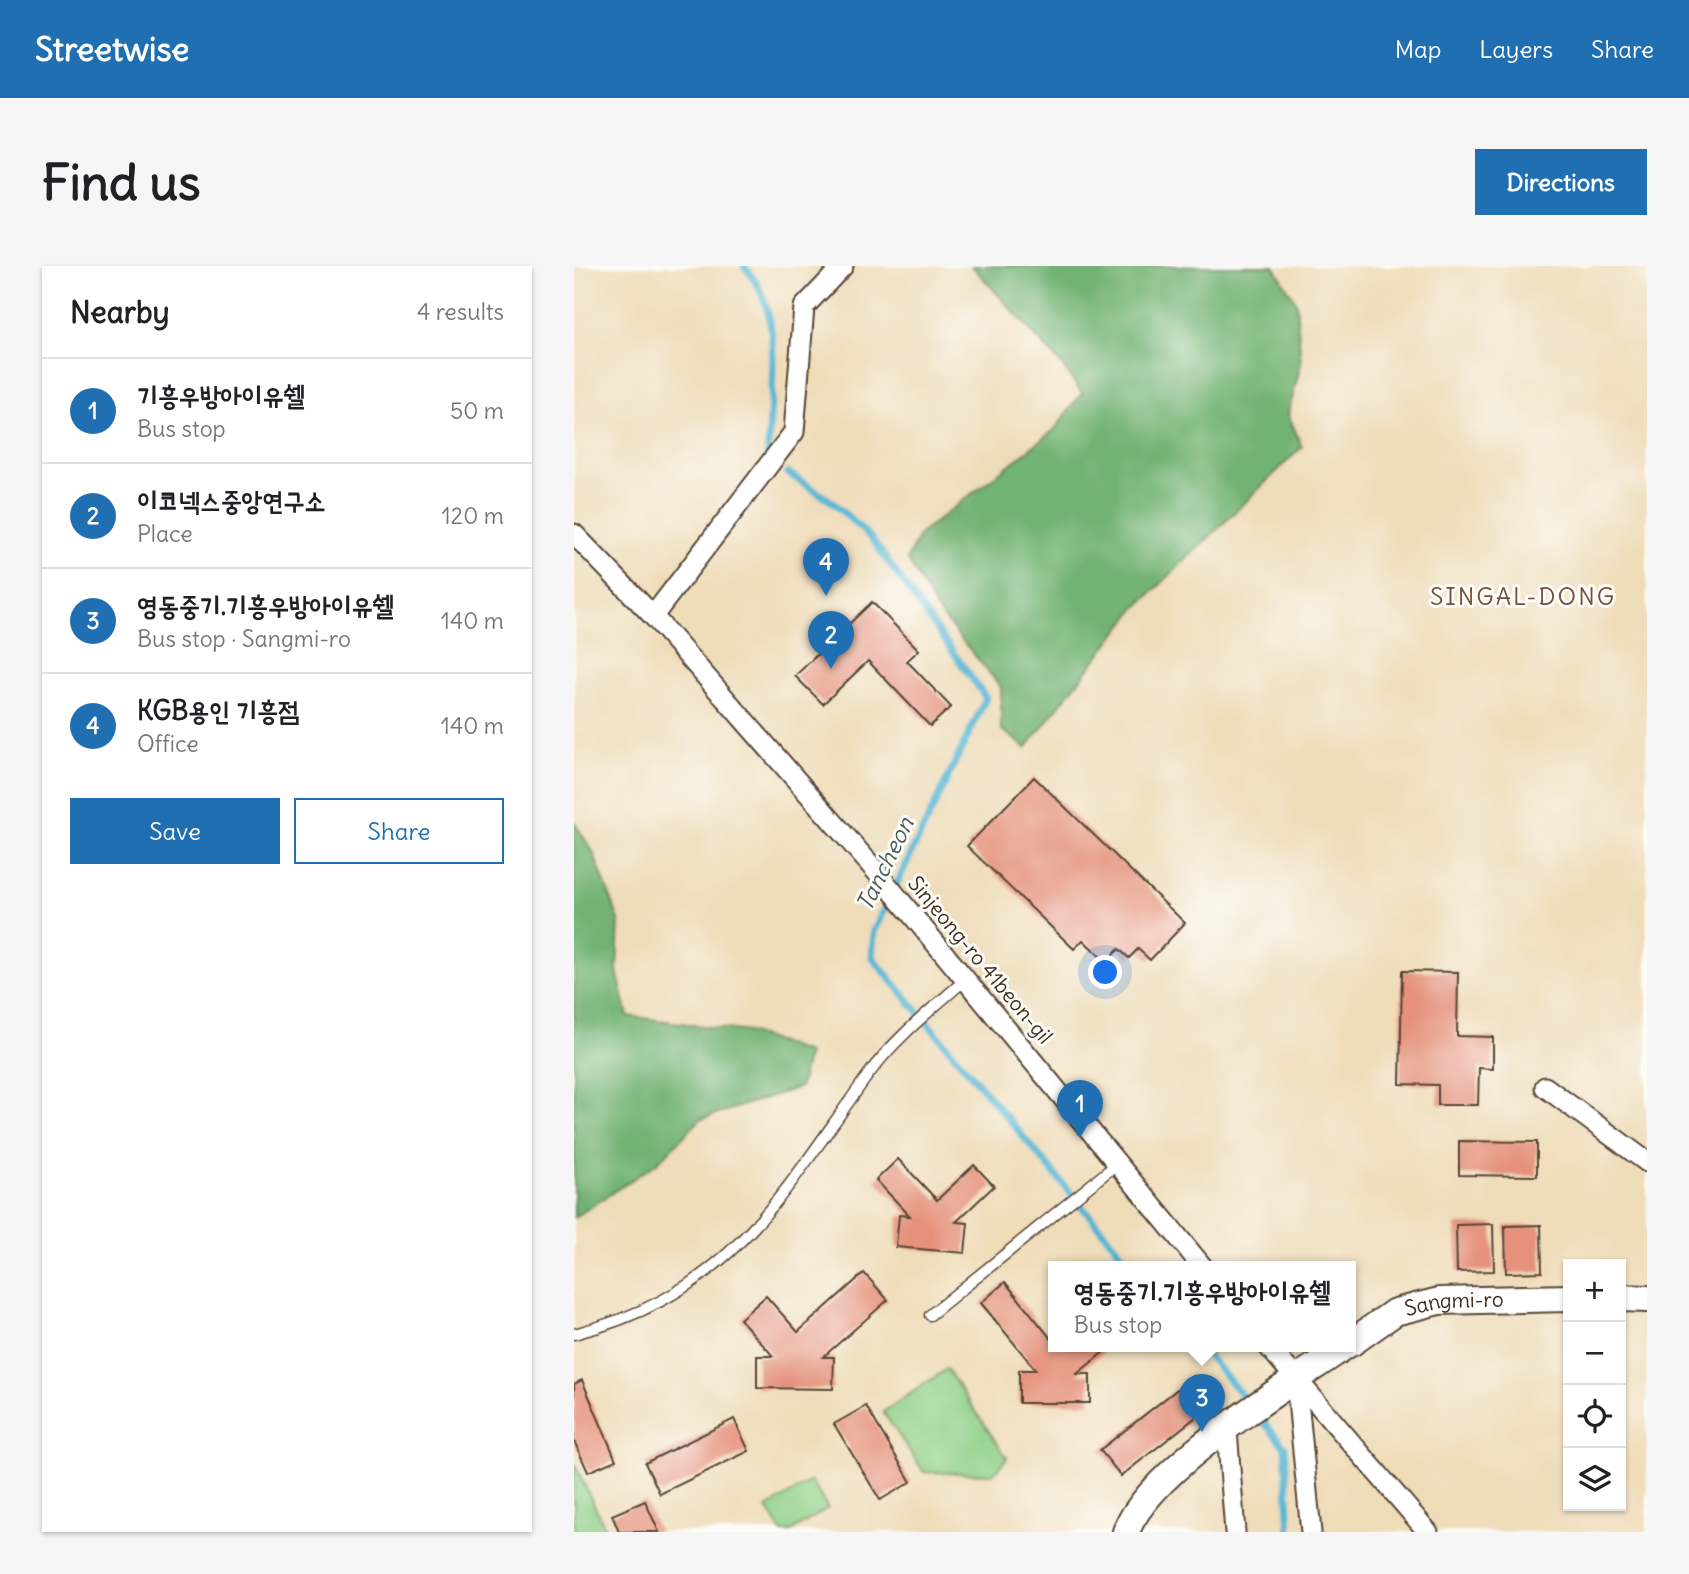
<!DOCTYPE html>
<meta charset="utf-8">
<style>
:root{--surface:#fff;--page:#f6f6f6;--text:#202124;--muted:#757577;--line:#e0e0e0;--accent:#1f6fb2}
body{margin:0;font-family:Delius,"Poor Story",sans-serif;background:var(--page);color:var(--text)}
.controls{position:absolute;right:21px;bottom:21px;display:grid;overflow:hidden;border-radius:0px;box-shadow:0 2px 5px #0004}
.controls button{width:63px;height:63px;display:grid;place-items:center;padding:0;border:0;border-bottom:2px solid var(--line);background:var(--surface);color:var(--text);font:35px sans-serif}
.you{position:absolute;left:532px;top:707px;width:24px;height:24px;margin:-18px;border:5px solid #fff;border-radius:50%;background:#1a73e8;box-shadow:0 0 0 10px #1a73e833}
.badge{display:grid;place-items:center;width:46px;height:46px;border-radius:50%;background:var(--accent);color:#fff;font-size:23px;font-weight:700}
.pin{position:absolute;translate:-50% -58px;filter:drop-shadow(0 2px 4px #0008)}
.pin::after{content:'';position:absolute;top:37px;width:24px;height:21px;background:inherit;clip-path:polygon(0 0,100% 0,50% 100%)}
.popup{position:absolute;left:474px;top:995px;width:308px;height:91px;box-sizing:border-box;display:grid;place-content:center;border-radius:0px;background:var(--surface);filter:drop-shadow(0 2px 5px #0005);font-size:23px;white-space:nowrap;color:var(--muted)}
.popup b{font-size:26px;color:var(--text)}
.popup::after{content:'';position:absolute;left:50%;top:100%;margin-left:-14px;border:14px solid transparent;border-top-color:var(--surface)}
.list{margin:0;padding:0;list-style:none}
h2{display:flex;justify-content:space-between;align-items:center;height:91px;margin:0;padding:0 28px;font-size:30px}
h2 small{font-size:23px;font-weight:400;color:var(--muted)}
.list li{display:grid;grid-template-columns:46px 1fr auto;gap:21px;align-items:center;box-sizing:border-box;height:105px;padding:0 28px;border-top:2px solid var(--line)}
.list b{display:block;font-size:26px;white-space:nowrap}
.list p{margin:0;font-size:23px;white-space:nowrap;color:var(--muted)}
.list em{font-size:23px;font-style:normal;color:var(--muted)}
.actions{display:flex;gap:14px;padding:21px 28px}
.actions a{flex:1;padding:16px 0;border:2px solid var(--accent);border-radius:0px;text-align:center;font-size:24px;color:var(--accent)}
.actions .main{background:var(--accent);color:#fff}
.icon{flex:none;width:38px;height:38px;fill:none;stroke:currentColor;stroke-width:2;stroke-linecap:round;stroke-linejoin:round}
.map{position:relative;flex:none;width:1073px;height:1266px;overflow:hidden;border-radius:0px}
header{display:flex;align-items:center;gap:42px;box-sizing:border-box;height:98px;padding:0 35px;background:var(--accent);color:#fff}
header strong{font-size:33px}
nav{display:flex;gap:38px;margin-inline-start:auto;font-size:24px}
.intro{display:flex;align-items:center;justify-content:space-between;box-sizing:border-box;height:168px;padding:0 42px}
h1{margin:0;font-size:49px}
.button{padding:18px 32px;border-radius:0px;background:var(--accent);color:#fff;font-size:24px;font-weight:700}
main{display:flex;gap:42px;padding:0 42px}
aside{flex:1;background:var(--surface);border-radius:0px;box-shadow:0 2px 5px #0004}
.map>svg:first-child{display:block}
</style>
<header>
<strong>Streetwise</strong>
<nav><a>Map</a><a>Layers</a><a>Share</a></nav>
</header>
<div class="intro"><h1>Find us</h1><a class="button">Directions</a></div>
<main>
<aside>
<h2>Nearby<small>4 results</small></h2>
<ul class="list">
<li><span class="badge">1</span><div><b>기흥우방아이유쉘</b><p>Bus stop</p></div><em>50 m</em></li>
<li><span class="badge">2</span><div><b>이코넥스중앙연구소</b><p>Place</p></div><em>120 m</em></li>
<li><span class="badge">3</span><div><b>영동중기.기흥우방아이유쉘</b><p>Bus stop · Sangmi-ro</p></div><em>140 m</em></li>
<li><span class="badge">4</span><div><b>KGB용인 기흥점</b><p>Office</p></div><em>140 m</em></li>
</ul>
<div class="actions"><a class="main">Save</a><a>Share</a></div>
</aside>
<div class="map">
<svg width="1073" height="1266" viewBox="0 0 1073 1266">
<rect width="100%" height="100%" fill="#fdfcf7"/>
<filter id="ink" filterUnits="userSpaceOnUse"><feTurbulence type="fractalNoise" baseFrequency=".0143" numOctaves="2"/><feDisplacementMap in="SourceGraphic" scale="14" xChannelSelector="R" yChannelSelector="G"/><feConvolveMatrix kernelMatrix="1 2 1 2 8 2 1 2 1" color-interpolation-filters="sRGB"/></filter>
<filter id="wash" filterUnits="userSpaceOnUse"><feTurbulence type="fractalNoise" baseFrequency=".00686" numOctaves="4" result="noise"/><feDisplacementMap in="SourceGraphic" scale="28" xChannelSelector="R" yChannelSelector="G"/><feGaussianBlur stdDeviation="1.57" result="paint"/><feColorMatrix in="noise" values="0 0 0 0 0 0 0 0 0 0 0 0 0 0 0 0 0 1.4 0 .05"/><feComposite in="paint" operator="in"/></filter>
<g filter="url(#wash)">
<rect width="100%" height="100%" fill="#efdcb9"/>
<!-- green -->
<g fill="#8dcf86" stroke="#647c52" stroke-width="2">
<path d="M373,1103L433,1192L419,1208L350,1206L309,1146Z"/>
<path d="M0,1197L33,1266H0Z"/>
<path d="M237,1215L254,1242L216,1266H208L193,1242Z"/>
</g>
<!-- forest -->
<g fill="#72b273" stroke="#566e48" stroke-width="2">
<path d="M398,0H700L722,36L727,98L714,148L728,181L562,342L452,482L427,463V421L363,344L333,293L346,268L480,164L508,127L487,98Z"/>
<path d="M0,556L19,586L45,654L43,705L54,750L174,766L234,787L226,821L127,853L83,897L0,952Z"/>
</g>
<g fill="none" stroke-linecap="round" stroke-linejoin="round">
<!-- stream -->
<g stroke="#55b5d3" stroke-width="7">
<path d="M170,0C215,49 194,130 194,191"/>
<path d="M214,207L257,235L297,272L412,432L300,665L298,691L558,1000"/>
<path d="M626,1080L675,1138"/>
<path d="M683,1148L711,1181L716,1266"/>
</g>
</g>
<g id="blocks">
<!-- building -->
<g fill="#e5917b">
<path d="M298,336L345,384L333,395L377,441L356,460L294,395L249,438L221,410Z"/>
<path d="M460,511L611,657L576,694L564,683L555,692L545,683L532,696L509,674L500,683L393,580Z"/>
<path d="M828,705L884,706L883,770L919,771V803L905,802L904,839H864V819L826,818Z"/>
<path d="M885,875L963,876V910L885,909Z"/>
<path d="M324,893L363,934L400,899L420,920L382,956L394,957L391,987L322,981L325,949L336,950L302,914Z"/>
<path d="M919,958L920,1005L883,1006L882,959Z"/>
<path d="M967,959L968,1006L932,1007L931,960Z"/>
<path d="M290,1007L314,1034L249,1091H260L259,1123L183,1122V1090H199L166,1053L192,1030L224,1066Z"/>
<path d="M431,1016L479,1075V1080H537L503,1108H516V1137H445V1104H462L407,1037Z"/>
<path d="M620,1110L641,1136L547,1210L526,1184Z"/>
<path d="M8,1114L42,1194L14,1206L0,1175V1118Z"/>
<path d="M292,1140L337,1216L306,1234L260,1158Z"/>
<path d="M160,1153L175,1185L86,1228L71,1197Z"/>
<path d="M71,1235L85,1266H45L38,1249Z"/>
</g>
</g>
</g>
<g filter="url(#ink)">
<use href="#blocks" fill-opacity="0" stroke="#564535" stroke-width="2"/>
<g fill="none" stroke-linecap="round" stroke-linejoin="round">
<!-- lane casing -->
<g stroke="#564535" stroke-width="13">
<g id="lane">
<path d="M356,1049L544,897"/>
<path d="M0,1068C157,1028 206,930 294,809C321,772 358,743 392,713"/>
</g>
</g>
<!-- street casing -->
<g stroke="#564535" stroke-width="23">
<g id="street">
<path d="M0,268L79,350L301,604L628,1000"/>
<path d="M79,350L220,166L230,41L269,0"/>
<path d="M971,821L1073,896"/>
<path d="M694,1080L854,1266"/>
<path d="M722,1114L737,1266"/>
<path d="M653,1164L661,1266"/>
</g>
</g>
<!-- secondary casing -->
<g stroke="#564535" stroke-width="30">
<g id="secondary">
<path d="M1047,1032L1073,1033"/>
<path id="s1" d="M777,1077L821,1046L865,1035L994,1032"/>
<path d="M552,1266C574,1203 715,1119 771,1080"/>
</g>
</g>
<!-- lane -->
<use href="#lane" stroke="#fff" stroke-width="10"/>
<!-- street -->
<use href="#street" stroke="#fff" stroke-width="19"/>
<!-- secondary -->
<use href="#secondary" stroke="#fff" stroke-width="26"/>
</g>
</g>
<g text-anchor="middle" stroke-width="6" stroke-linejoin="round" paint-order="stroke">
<!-- street labels -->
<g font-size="21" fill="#3b2a1e" stroke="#fdfcf7">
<text transform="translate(406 694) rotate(50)" y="7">Sinjeong-ro 41beon-gil</text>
<text dy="7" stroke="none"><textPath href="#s1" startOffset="114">Sangmi-ro</textPath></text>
</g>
<!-- water labels -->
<g font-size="23" font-style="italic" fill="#445b5d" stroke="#fdfcf7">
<text transform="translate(311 598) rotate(-64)" y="8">Tancheon</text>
</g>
<!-- quarter labels -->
<g font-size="24" letter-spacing="2" fill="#764e3f" stroke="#fdfcf7">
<text x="949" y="339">SINGAL-DONG</text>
</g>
</g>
</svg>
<div class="controls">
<button>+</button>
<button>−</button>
<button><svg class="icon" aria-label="locate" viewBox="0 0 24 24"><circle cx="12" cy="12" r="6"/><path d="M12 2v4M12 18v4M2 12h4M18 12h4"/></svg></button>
<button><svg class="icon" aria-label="layers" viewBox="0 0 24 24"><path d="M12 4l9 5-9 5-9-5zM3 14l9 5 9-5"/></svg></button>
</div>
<div class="you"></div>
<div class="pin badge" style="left:506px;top:872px">1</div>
<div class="pin badge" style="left:257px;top:403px">2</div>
<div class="pin badge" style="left:628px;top:1166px">3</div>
<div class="popup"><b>영동중기.기흥우방아이유쉘</b>Bus stop</div>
<div class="pin badge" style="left:252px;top:330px">4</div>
</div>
</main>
